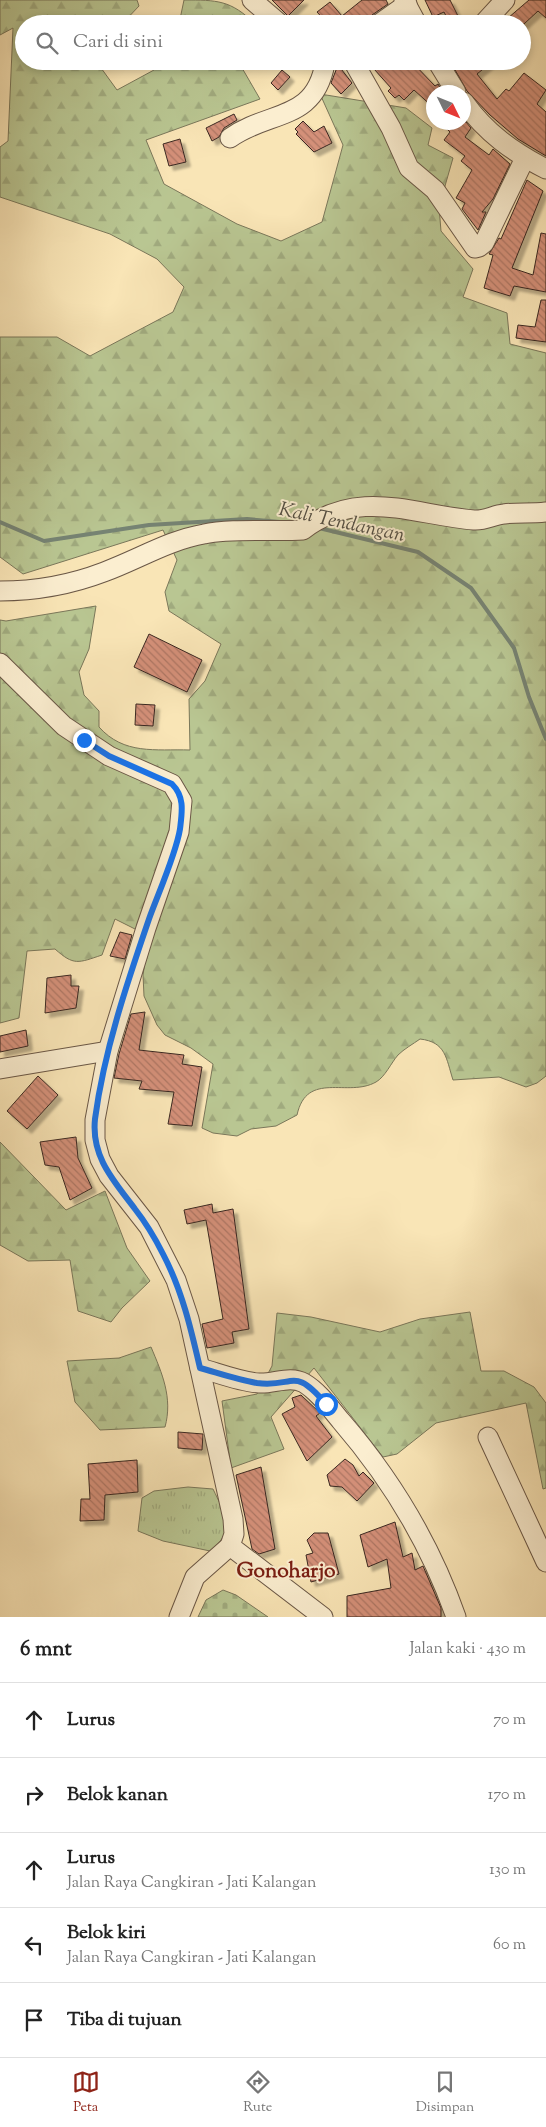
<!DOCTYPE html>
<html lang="id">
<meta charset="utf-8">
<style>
:root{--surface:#fff;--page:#f2f2f2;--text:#222;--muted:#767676;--line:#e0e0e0;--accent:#8f2418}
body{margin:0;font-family:"Sorts Mill Goudy",serif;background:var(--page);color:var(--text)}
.compass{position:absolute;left:426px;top:85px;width:45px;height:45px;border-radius:50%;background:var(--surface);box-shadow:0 2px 8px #0003;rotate:133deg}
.stop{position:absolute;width:15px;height:15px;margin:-11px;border:4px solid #1a73e8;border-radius:50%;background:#fff}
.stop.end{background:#1a73e8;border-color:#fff;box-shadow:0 1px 5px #0008}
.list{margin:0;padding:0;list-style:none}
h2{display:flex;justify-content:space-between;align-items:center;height:65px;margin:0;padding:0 20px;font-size:21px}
h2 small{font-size:16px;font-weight:400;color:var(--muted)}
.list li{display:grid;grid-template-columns:32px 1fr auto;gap:15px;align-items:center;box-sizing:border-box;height:75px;padding:0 20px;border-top:1px solid var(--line)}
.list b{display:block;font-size:19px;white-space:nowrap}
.list p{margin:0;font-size:16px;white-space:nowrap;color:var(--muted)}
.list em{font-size:16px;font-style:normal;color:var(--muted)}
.icon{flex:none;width:28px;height:28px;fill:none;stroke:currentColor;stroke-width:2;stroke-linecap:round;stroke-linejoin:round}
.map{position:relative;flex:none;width:546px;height:1617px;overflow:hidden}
.search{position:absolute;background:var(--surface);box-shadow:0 2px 8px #0003;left:15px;right:15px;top:15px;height:55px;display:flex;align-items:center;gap:12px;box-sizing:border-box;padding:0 18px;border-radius:28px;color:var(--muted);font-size:19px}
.sheet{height:440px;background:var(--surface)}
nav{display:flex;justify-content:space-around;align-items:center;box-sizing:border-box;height:70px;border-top:1px solid var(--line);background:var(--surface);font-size:14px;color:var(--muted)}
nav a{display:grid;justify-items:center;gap:2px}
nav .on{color:var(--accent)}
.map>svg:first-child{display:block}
</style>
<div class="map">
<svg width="546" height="1617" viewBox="0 0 546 1617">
<defs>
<pattern id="grass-tufts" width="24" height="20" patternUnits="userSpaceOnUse" patternTransform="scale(1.25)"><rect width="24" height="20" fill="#b9c692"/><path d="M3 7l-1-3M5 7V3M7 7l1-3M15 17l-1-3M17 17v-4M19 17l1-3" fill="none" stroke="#a0aa7e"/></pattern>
<pattern id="forest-firs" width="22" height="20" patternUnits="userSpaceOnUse" patternTransform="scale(1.25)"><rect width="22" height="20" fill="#b9c692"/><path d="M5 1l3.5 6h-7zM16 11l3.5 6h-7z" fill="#a0aa7e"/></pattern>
<pattern id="cemetery-stones" width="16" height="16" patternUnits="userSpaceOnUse" patternTransform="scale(1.25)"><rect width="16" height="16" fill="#b9c692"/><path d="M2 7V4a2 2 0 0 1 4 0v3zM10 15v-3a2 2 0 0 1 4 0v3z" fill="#a0aa7e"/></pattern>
<pattern id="building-back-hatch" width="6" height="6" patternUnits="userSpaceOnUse" patternTransform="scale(1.25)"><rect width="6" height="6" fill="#d49079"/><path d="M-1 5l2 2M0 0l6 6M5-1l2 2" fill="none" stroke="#ad7663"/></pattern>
<filter id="shadow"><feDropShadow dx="4.5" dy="4.5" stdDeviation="1" flood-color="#0004"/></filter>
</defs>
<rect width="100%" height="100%" fill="#f9e5b6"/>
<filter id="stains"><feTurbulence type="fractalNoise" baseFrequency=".004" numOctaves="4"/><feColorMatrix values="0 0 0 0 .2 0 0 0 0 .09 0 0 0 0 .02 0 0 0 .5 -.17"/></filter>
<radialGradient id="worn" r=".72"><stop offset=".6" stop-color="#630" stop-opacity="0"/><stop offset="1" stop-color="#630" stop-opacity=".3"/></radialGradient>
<!-- grass -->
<path fill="url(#grass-tufts)" stroke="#7a775a" d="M188,1487L213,1489C225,1514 236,1531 210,1551L163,1541L138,1531L142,1498L154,1491Z"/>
<!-- forest -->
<g fill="url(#forest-firs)" stroke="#7a775a">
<path d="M0,0H137L139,6L122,24H24V61H96L117,90L154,70L160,61H238L260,99L146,140L164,184L237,224L281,241L322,222L343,145L320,94L406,108L432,128L428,145L453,158L439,207L441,231L473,269L463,297L507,313L510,344L546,353V1076L537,1083L526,1087L499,1077L453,1080C446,1058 446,1042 420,1039C413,1044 404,1049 398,1055C391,1063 385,1077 376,1082C348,1098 307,1070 297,1115L276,1126L251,1129L237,1136L213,1133L202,1128L213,1064L191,1048L165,1035L157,1025L144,996L143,975L149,936L115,919L102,955C78,963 74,966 55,949L27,951L19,1018L0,1023V620L6,621L96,606L89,649L79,672L84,695L99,711V727C124,755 155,749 190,750L189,699L205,681L221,644L169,611L165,592L177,560L163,530L23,574L0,557V337H57L90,356L173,312L184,287L157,259L110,234L0,197V147L8,141L13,28L0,35Z"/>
<path d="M184,0C217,0 231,0 255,24H179Z"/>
<path d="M0,1142L66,1210L105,1191L127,1248L150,1281L122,1308L111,1322L78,1311L70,1260L28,1261L0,1245Z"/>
<path d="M470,1312L481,1371H504L534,1387L546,1403V1488L543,1489L526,1403L436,1423L397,1454L383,1457L314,1368L271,1417L284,1449L231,1468L222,1401L257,1394L272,1366L277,1313L311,1317L380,1332L420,1319Z"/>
<path d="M151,1347C162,1373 173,1398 165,1427L100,1430L75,1402L67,1361L119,1358Z"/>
</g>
<!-- cemetery -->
<path fill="url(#cemetery-stones)" stroke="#7a775a" d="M223,1590L236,1595L268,1617H198L206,1600Z"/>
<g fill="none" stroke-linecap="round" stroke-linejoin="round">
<!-- stream -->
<g stroke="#768373" stroke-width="4">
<path d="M0,522L44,541L149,525L247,519L280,522"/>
<path d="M319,528L418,552L471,588L514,648L529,697L546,739"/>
</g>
</g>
<!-- building -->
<g fill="url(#building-back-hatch)" stroke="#3a2821" filter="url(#shadow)">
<path d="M272,0H304L288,16Z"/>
<path d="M362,0H386L388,4L372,15L366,24H328L317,12L330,2L342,16Z"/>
<path d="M425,0H450L462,24H450L444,12L433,17Z"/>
<path d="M529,0H546V18L538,11L524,24H501Z"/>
<path d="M375,61H411L435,86L438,84L443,92H434V108L414,90L404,100L399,95L395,98L388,91L391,88L374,69Z"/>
<path d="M450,61H493L477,74L497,99L506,89L509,91L524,73L546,90L537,104L546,112V156L518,139L490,115L467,91Z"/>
<path d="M338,65L352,83L341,94L331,83Z"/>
<path d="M282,70L290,77L278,90L271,83Z"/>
<path d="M234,114L237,120L224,128L219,137L212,141L206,128Z"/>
<path d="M303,121L314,132L324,126L332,143L314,152L296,134L298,132L295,129Z"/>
<path d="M440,122H466L471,128L465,137L489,155L493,149L510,164L493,199L482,212H486L478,230L462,209L465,203L456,198L472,170L461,161L465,156L444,140L450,132Z"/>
<path d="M180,139L186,162L169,166L163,144Z"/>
<path d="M527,180L543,191L512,268L533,275L541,233L546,234V292L514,286L510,296L484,288L493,255L489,254L499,238L501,239Z"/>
<path d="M541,300H546V342L516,338L518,325L535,327Z"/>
<path d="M149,634L202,660L187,692L134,667Z"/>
<path d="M136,704L155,705L153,726L135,725Z"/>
<path d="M120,932L132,935L125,959L110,956Z"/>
<path d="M71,975V986H79L76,1008L45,1013L47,978Z"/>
<path d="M145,1012L139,1050L184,1055L182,1064L202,1067L192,1126L168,1124L174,1092L139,1089L142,1081L114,1078L119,1054L131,1014Z"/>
<path d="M26,1030L28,1046L0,1052V1036Z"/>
<path d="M38,1076L58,1095L27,1129L7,1111Z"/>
<path d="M76,1137L78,1158L92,1188L70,1200L59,1167L45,1165L40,1142Z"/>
<path d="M212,1204L213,1213L233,1209L249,1329L232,1332L234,1343L207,1348L202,1324L223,1319L206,1220L187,1224L184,1210Z"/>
<path d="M301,1395L320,1413L316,1416L332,1437L307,1461L282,1414L295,1407L292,1398Z"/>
<path d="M178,1432L203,1434L202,1450L178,1448Z"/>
<path d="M345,1459L353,1465L359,1476L363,1472L374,1483L357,1501L342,1487L330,1486L327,1475Z"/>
<path d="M137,1460L138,1492L105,1495L104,1520L80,1521L81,1499H90L88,1464Z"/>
<path d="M261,1467L275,1549L259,1554L252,1549L236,1475Z"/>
<path d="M395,1522L403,1557L412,1553L415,1570L423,1566L441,1608V1617H347V1596L391,1588L387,1559L368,1567L360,1535Z"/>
<path d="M314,1533H328L339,1574L311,1582L306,1555L313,1553L307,1540Z"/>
</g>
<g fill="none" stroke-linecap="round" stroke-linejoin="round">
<!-- minor casing -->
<g stroke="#6a5746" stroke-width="21">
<g id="minor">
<path d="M252,0L280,24"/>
<path d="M404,0L417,24"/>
<path d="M379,24L407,4"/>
<path d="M483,24L505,0"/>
<path d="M353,61L391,128L409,168L435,190L475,248L479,247L484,243L525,158"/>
<path d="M437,61L456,92"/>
<path d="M464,102C486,133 513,152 546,169"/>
<path d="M230,138C269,110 315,122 325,63"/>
<path d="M0,591C37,591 70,585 104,572C137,560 169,540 204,534C232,528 273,532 303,530C359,487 413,515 474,520C484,521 494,515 504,514C517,512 532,514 546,512"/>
<path d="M0,663L64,726L109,756L172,784L182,801L179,832L146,928L108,1051L95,1120V1140L100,1159L109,1176L149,1227L176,1280L189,1319L233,1519L234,1534L230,1546L323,1617"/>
<path d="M0,1069L108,1051"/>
<path d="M200,1368C218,1373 240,1382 259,1383C274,1384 290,1375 304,1383C319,1392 330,1408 341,1421C392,1480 430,1543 456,1617"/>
<path d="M488,1437L546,1562"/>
<path d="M179,1617L195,1577L230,1546"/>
</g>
</g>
<!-- minor -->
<use href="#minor" stroke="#fbeed0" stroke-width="19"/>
</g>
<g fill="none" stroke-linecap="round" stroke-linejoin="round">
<!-- route -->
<path stroke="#1a73e8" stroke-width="6" d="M84,740L109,756L172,784C185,797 182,812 180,829C176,854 158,894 149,919C127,983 104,1051 95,1119C91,1157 114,1181 135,1209C146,1223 155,1238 163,1254C182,1290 191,1329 200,1368C218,1373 238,1380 257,1383C295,1388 293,1365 326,1404"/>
</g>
<g text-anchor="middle" stroke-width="4" stroke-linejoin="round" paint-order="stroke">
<!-- water labels -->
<g font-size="20" font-style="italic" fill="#534e43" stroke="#fbeed0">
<text transform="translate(342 521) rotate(12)" y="7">Kali Tendangan</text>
</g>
<!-- quarter labels -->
<g font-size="21" font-weight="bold" fill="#7a1f14" stroke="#fbeed0">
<text x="286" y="1577">Gonoharjo</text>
</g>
</g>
<rect width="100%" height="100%" filter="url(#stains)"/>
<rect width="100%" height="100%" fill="url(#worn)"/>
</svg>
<svg class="compass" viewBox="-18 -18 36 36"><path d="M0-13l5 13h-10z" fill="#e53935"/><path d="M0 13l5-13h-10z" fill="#767676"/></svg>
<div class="stop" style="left:326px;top:1404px"></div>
<div class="stop end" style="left:84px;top:740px"></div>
<div class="search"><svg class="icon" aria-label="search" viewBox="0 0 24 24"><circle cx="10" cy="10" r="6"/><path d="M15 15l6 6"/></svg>Cari di sini</div>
</div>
<section class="sheet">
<h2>6 mnt<small>Jalan kaki · 430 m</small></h2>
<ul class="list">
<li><svg class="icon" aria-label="ahead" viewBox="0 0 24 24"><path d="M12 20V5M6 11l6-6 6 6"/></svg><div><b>Lurus</b></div><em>70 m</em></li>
<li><svg class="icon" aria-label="right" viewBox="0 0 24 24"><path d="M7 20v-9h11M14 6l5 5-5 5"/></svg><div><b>Belok kanan</b></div><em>170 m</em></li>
<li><svg class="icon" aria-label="ahead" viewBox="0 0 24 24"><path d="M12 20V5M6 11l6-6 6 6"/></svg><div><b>Lurus</b><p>Jalan Raya Cangkiran - Jati Kalangan</p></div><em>130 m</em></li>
<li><svg class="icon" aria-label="left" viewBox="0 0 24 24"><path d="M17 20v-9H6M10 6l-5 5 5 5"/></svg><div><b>Belok kiri</b><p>Jalan Raya Cangkiran - Jati Kalangan</p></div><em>60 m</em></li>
<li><svg class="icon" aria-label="arrive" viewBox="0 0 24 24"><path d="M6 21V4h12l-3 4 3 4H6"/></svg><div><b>Tiba di tujuan</b></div></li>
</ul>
</section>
<nav>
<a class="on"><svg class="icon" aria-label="map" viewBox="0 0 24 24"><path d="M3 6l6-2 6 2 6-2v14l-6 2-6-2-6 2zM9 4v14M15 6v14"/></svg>Peta</a>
<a><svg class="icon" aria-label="directions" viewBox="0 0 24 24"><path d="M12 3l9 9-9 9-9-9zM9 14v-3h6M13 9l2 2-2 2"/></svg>Rute</a>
<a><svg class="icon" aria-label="saved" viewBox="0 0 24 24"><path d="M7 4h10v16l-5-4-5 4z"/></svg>Disimpan</a>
</nav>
